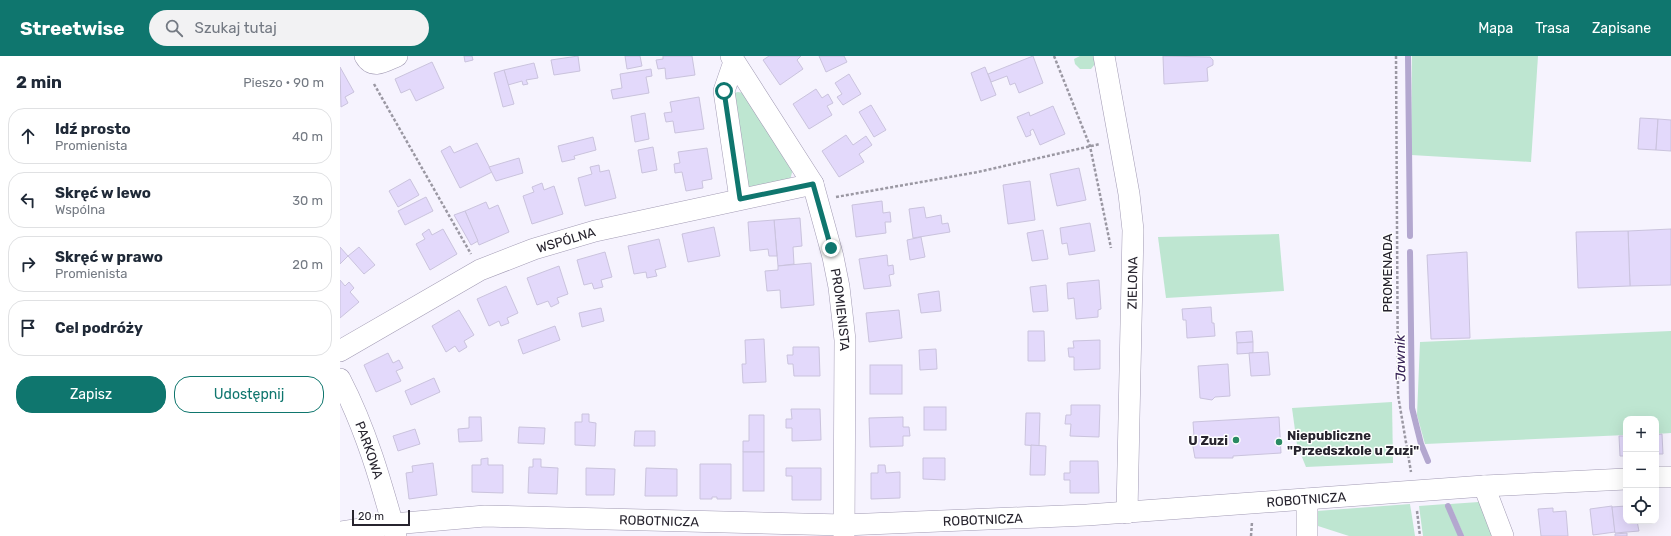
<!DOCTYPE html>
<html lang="pl">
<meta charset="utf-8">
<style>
:root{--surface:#fff;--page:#f2f2f3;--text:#1f2937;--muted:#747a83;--line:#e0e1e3;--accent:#0f766e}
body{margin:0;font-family:Rubik,sans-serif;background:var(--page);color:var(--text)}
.controls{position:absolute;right:12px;bottom:12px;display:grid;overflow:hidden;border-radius:8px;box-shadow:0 4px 16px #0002}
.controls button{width:36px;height:36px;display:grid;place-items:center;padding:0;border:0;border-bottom:1px solid var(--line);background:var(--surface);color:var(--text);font:20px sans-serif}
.scale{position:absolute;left:12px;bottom:10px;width:58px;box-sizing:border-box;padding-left:4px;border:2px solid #27242e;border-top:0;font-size:11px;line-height:14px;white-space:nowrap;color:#27242e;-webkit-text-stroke:3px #fff;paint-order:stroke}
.stop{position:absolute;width:12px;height:12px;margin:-9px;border:3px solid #0f766e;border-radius:50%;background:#fff}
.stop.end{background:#0f766e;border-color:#fff;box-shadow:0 1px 4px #0008}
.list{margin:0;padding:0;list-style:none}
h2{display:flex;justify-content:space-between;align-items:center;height:52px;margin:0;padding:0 16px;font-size:17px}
h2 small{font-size:13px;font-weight:400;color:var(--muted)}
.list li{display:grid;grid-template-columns:26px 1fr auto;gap:12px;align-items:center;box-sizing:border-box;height:56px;margin:0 8px 8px;padding:0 8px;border:1px solid var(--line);border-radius:16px}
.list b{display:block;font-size:15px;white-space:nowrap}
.list p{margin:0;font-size:13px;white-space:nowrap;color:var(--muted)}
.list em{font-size:13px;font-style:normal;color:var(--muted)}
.actions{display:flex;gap:8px;padding:12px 16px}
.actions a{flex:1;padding:9px 0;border:1px solid var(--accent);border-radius:16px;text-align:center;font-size:14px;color:var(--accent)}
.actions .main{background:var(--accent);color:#fff}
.icon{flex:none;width:22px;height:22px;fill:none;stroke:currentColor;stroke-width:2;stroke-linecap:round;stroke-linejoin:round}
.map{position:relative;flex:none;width:1331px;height:480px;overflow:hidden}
header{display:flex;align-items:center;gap:24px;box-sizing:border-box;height:56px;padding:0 20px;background:var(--accent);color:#fff}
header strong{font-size:19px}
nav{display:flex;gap:22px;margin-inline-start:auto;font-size:14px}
.search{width:280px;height:36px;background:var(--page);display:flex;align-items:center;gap:10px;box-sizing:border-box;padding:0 14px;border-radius:22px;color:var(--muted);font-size:15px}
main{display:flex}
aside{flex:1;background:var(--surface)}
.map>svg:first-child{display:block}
</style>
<header>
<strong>Streetwise</strong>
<div class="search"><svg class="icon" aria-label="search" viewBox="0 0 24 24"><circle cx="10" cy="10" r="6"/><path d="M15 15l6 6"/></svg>Szukaj tutaj</div>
<nav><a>Mapa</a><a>Trasa</a><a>Zapisane</a></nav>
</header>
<main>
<aside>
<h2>2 min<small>Pieszo · 90 m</small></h2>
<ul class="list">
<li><svg class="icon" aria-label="ahead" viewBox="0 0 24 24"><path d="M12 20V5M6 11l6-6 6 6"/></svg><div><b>Idź prosto</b><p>Promienista</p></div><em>40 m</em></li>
<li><svg class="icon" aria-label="left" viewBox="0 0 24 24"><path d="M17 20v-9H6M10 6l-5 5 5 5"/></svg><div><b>Skręć w lewo</b><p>Wspólna</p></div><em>30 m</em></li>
<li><svg class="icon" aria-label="right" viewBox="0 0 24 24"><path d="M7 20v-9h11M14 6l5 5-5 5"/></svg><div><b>Skręć w prawo</b><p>Promienista</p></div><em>20 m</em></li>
<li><svg class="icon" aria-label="arrive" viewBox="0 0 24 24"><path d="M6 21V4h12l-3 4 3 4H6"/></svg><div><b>Cel podróży</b></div></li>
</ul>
<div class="actions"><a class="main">Zapisz</a><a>Udostępnij</a></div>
</aside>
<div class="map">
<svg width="1331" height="480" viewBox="0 0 1331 480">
<rect width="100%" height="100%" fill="#f6f3fe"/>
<!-- green -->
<g fill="#bee6d1">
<path d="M740,0H755V8L751,13H740L735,8L734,3Z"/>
<path d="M1072,0H1198L1191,106L1071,99Z"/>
<path d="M398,36L404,37L453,113L450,124L418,133L408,131L394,37Z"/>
<path d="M939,178L944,235L826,242L818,181Z"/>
<path d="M1331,275V377L1316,378V363H1286V379L1085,388L1077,359L1080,286Z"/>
<path d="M1052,346L1053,407L966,411L957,389L952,352Z"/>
<path d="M1139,446L1155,480H1124L1110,448Z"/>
<path d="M1070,448L1075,480H1009L978,470L977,455Z"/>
<path d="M1106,448L1119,480H1083L1079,450Z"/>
</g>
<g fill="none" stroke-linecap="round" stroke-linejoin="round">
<!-- stream -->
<g stroke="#b3a7cf" stroke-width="6">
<path d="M1068,0L1070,180"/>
<path d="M1070,196L1072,352L1081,388L1088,405"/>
<path d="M1108,450L1121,480"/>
</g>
</g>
<!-- building -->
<g fill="#e3d9fb" stroke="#cac3dd">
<path d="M124,0H132L133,4L125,6Z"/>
<path d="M238,0L240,15L214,19L211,4Z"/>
<path d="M285,0H300L302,10L287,13Z"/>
<path d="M323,0H352L355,19L326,23L325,12L318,13L316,4L323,3Z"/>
<path d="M429,0H461L457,4L463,13L440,29L423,4Z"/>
<path d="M479,0H504L507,6L486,16Z"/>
<path d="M693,0L703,27L679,37L675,27L670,29L667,20L651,26L648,18Z"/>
<path d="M823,0L870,1L873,4V9L867,12L868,25L824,28Z"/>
<path d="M92,6L104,32L76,45L70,33L61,37L55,23Z"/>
<path d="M194,7L198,22L186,24L188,28L183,29L182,25L168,29L164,14Z"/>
<path d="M0,11L14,36L5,41L8,47L1,51Z"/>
<path d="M645,11L656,39L641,45L631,17Z"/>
<path d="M311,13L312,20L306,21L309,37L273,43L271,34L282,32L280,18Z"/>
<path d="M164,14L174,48L163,51L154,17Z"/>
<path d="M509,18L521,38L503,49L497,41L502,38L495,27Z"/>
<path d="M476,33L482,42L488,38L493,47L487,50L492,59L469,73L453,48Z"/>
<path d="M359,41L364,73L335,77L333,65L326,66L324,57L332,56L330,46Z"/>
<path d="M531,49L546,74L534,81L519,56Z"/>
<path d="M713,50L725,78L700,89L693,73L690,75L691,79L686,81L677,61L689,56L690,60Z"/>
<path d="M305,57L309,83L295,86L291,60Z"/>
<path d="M1300,62L1318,63L1316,94L1298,93Z"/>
<path d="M1318,63L1331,64V95L1316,94Z"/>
<path d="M506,79L513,89L526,80L532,89L519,98L524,106L499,121L482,95Z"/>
<path d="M253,81L256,94L234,100L235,103L222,106L218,90Z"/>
<path d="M137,87L152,116L120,132L101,95L110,90L114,97Z"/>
<path d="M313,91L317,114L302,117L298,94Z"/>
<path d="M367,92L372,123L362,125L363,132L346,135L342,116L335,117L334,108L340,107L338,96Z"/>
<path d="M179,102L183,117L156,125L149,111Z"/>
<path d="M259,109L260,116L269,114L276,142L245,150L238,122L252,118L250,111Z"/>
<path d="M739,112L746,144L717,150L710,118Z"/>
<path d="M70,123L79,139L58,151L49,135Z"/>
<path d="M690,125L695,164L668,168L663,129Z"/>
<path d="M202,127L204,134L214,130L223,158L192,168L183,140L194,136L192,131Z"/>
<path d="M86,141L93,155L65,169L58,155Z"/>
<path d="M542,145L543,157L550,156L551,166H545L546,177L516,181L512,149Z"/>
<path d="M146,146L149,153L158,149L169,176L139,189L125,155Z"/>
<path d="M584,151L586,162L601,159L602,168L608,167L610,176L573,182L569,153Z"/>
<path d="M125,155L138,185L131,189L114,159Z"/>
<path d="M460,162L462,190L453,191L454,208L438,210L434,164Z"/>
<path d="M434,164L437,200H429L428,193L410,195L408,166Z"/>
<path d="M750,167L755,195L729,199L727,187L722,188L720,172Z"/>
<path d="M374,171L380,200L348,206L342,178Z"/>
<path d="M89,173L92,179L103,173L117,198L90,214L76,188L85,183L82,178Z"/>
<path d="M1331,173V229L1290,230L1288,175Z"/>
<path d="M703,174L708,203L692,205L687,177Z"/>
<path d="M1288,175L1290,230L1238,232L1236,176Z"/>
<path d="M581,181L585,201L570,204L567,184Z"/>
<path d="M319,183L326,211L315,214L317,220L307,222L306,216L294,218L288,190Z"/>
<path d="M0,191L8,200L0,208Z"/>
<path d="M19,191L35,209L24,218L8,200Z"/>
<path d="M265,196L272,221L261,224L263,231L254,233L252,227L244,229L237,204Z"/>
<path d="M1127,196L1130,282L1091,283L1087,199Z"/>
<path d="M547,199L548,210L553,209L554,218L549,219L551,230L524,233L519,203Z"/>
<path d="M471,207L474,249L441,252L440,234L427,235L425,215L438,214V210Z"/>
<path d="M219,210L228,238L217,242L219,247L211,251L208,245L197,249L187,222Z"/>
<path d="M0,224L5,230L9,226L14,232L10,236L19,246L0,262Z"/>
<path d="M759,224L761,253L758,254V261L736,263L734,242L728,243L727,227Z"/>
<path d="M706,229L708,255L693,256L690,231Z"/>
<path d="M166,230L178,257L167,262L169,267L161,270L159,265L149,270L137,243Z"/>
<path d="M599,235L601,255L581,257L578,238Z"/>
<path d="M871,251L872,267H874L875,280L847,282L846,264H843L842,253Z"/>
<path d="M261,252L264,265L242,271L239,257Z"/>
<path d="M119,254L134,279L124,285L127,291L119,296L115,290L106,296L92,270Z"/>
<path d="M559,254L562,282L529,286L526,257Z"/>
<path d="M215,270L220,284L183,298L178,284Z"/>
<path d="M688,275H704L705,305H688Z"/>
<path d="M912,275L913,286L897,287L896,276Z"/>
<path d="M424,283L426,326L403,327L402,308H406L405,284Z"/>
<path d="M760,284V313L734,314V301H729L728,292H734L733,285Z"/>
<path d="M913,286V297L897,298V287Z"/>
<path d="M453,291H479L480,320H454L453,308H448L447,299H453Z"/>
<path d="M596,293L597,313L580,314L579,294Z"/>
<path d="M928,296L930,319L911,320L909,297Z"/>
<path d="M48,297L53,307L59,304L63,312L56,315L61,325L36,336L24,309Z"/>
<path d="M888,308L890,340L875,341L872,344L860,342L858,310Z"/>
<rect x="530" y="309" width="32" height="29"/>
<path d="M94,322L100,336L71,349L65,335Z"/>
<path d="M731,349H760L759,381L730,380L731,368H725L726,359H731Z"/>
<rect x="584" y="351" width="22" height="23"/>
<path d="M451,353H480L481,384L452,385V372H446V363H452Z"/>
<path d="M686,357H700L699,390L685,389Z"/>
<path d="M242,358H249V366L256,367L255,390L235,389V366H242Z"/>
<path d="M409,359H424V396H403V385H409Z"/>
<path d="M129,361H141L142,385L119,386L118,373L129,372Z"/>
<path d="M563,361V371H569L570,380H563V390L530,391L529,362Z"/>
<path d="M939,361L941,397L893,400V402H855L851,380H854L853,366Z"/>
<path d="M179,371L205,372L204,388L178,387Z"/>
<path d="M75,373L80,388L58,395L53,380Z"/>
<path d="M295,375H315V390H294Z"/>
<path d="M1322,378L1323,398H1316V379Z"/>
<path d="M1279,380H1286V400H1280Z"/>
<path d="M691,389L706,390L705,419H690Z"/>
<rect x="403" y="396" width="21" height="39"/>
<path d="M148,402V409H163V437L132,436V409H141V403Z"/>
<path d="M583,402H605V424L583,423Z"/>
<path d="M193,403H201V411L218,412L217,438L188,437L189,411H193Z"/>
<path d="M730,405H758L759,437H730V424H724V417H730Z"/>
<path d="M93,407L97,439L69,443L66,417L73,416L72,410Z"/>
<path d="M360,408H391V443H377V441H372V443H360Z"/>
<path d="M538,409H545L546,417L560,416V442L531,443V417H538Z"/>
<path d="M246,412L275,413L274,439H246Z"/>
<path d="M306,412L337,413V440H305Z"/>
<path d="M446,412H481V444H452V420H446Z"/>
<path d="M1272,450L1275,476L1253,479L1250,453Z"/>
<path d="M1286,450V465H1297L1299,475L1275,477L1272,451Z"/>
<path d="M1213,452V456L1226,455L1228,480H1201L1198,453Z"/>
<path d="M1287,477V480H1275V478Z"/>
</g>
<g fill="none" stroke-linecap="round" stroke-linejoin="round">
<!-- minor casing -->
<g stroke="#a29bb4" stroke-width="22">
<g id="minor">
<path d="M25,0C33,14 45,5 57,0"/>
<path id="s1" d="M391,0L473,128L493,201L499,231L505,284L504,480"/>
<path d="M764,0L789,138L793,174L787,457"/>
<path d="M394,6L384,35L400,143"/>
<path id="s2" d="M0,295L140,214L194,193L255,175L473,128"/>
<path id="s3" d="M0,323C26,373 41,426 56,480"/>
<path d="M1316,421H1331"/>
<path d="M1144,430L1163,480"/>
<path id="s4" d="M0,476L53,468L145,460L504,469L747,459L1144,430L1286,423"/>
<path d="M967,480V443"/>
</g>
</g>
<!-- path -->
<g stroke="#9b98a3" stroke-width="2.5" stroke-dasharray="3 2" stroke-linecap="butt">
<path d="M714,0L750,90L771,192"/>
<path d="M1056,0L1058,339L1071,416"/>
<path d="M34,28L131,198"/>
<path d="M496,141L638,116L760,88"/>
<path d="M1077,455L1080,480"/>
<path d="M911,480L912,466"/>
</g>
<!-- minor -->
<use href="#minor" stroke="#fff" stroke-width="21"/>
</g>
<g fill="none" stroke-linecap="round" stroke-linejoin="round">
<!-- route -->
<path stroke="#0f766e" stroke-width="5" d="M384,35L400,143L473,128L491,192"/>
</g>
<!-- markers -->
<g fill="#298a62" stroke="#fff" stroke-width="1.5">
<circle cx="896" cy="384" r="4"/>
<circle cx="939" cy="386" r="4"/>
</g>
<g text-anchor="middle" stroke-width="3" stroke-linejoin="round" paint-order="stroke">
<!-- street labels -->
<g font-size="13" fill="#27242e" stroke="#fff">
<text dy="5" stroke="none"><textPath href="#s2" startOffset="253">WSPÓLNA</textPath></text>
<text transform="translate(1047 217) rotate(-90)" y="5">PROMENADA</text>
<text transform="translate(792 227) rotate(-89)" y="5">ZIELONA</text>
<text dy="5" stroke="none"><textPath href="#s1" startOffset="281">PROMIENISTA</textPath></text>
<text dy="5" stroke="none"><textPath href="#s3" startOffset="77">PARKOWA</textPath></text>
<text dy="5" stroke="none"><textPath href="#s4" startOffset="968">ROBOTNICZA</textPath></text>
<text dy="5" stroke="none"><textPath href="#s4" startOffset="644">ROBOTNICZA</textPath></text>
<text dy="5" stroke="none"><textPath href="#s4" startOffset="320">ROBOTNICZA</textPath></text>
</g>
<!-- poi labels -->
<g font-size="13" font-weight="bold" fill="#27242e" stroke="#fff" text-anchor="start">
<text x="947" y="384">Niepubliczne<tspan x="947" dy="15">"Przedszkole u Zuzi"</tspan></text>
<text x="888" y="389" text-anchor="end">U Zuzi</text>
</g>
<!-- water labels -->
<g font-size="14" font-style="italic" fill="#382457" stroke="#fff">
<text transform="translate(1060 302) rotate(-91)" y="5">Jawnik</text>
</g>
</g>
</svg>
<div class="controls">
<button>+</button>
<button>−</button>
<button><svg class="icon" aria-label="locate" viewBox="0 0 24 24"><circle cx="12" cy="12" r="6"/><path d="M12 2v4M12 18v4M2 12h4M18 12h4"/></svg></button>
</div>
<div class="scale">20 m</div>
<div class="stop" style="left:384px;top:35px"></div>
<div class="stop end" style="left:491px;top:192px"></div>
</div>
</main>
